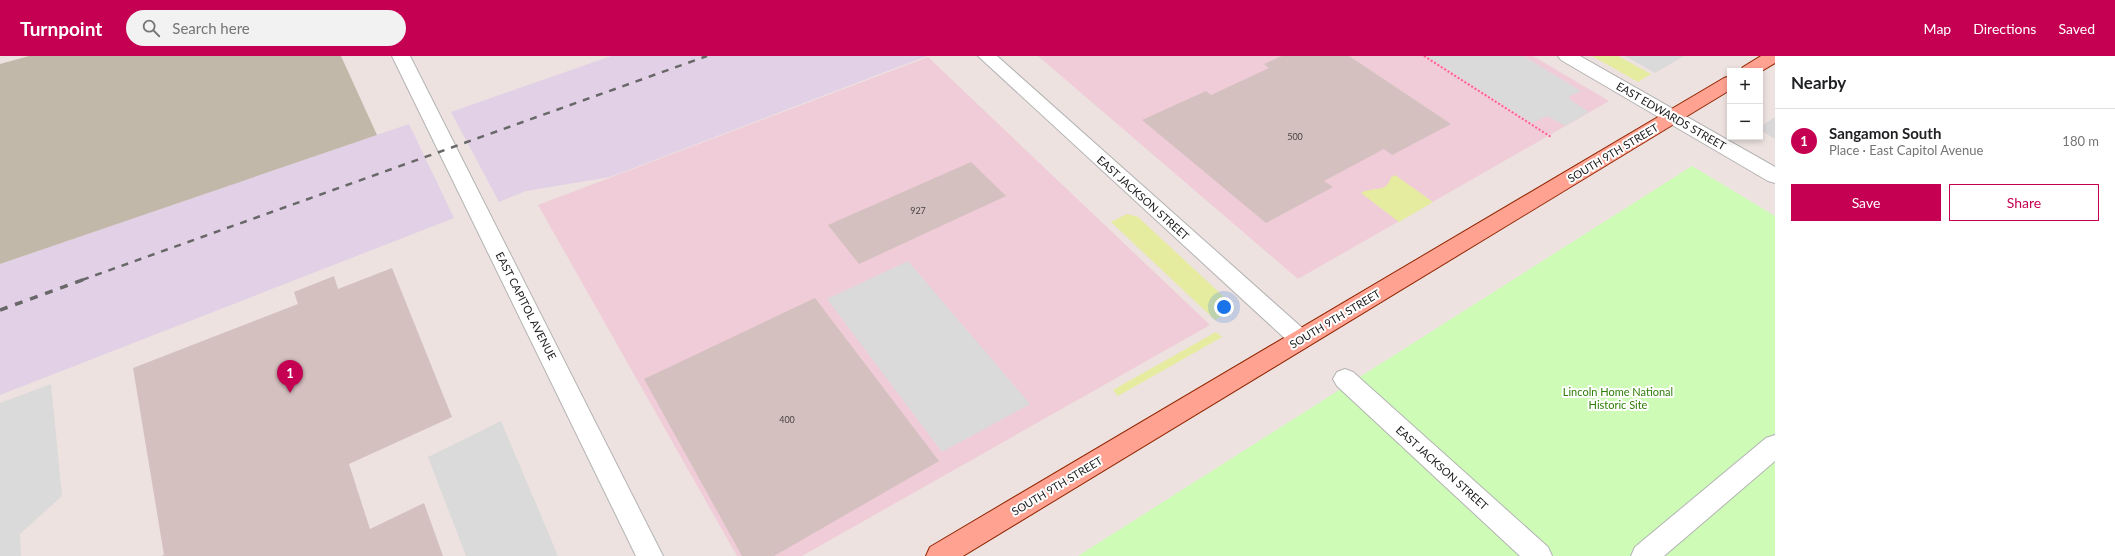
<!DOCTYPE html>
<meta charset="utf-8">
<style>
:root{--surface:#fff;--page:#f2f2f2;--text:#202124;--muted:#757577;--line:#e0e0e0;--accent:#c50052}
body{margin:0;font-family:Lato,sans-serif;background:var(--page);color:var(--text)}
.controls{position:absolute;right:12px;top:12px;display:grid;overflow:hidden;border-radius:0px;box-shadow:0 2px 6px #0003}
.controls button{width:36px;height:36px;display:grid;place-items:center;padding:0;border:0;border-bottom:1px solid var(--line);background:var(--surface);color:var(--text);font:20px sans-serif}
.you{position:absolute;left:1224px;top:251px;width:14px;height:14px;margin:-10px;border:3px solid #fff;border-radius:50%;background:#1a73e8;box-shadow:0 0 0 6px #1a73e833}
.badge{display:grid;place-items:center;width:26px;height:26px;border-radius:50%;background:var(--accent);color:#fff;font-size:13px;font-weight:700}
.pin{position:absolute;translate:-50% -33px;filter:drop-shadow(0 1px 2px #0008)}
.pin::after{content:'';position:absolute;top:21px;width:14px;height:12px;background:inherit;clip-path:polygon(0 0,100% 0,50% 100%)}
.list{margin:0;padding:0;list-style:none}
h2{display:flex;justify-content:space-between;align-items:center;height:52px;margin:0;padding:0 16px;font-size:17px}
h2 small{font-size:13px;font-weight:400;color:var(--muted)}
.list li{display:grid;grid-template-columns:26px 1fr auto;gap:12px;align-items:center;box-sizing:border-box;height:64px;padding:0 16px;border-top:1px solid var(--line)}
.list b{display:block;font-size:15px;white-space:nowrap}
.list p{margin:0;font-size:13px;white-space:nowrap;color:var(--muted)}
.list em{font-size:13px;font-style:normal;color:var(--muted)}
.actions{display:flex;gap:8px;padding:12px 16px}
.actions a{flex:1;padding:9px 0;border:1px solid var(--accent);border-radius:0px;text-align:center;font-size:14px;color:var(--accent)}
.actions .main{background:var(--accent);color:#fff}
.icon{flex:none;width:22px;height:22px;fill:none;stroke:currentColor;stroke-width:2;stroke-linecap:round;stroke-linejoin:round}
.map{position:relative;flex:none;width:1775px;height:500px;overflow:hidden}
header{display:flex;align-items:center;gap:24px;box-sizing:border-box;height:56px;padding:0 20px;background:var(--accent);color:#fff}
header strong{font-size:19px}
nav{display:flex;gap:22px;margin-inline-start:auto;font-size:14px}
.search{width:280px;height:36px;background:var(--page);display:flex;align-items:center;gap:10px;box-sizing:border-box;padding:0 14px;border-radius:22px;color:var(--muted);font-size:15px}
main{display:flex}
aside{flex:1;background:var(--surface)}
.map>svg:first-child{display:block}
</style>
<header>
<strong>Turnpoint</strong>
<div class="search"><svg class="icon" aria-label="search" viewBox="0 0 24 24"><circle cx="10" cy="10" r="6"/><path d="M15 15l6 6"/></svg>Search here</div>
<nav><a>Map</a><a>Directions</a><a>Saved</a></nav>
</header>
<main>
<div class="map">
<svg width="1775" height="500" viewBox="0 0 1775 500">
<rect width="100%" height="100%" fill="#ede2df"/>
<!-- residential -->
<path fill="#d9d7d8" d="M1775,61V83L1760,74V71Z"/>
<!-- commercial -->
<g fill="#f0ccd9">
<path d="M1038,0H1533L1609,45L1298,223Z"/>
<path d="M928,1L1210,269L802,500H737L538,149Z"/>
</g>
<!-- industrial -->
<g fill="#e2d0e7">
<path d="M611,0H927L610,121L526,135L499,146L451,56Z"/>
<path d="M409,68L454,162L0,339V208Z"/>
</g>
<!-- construction -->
<path fill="#c2b8aa" d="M29,0H341L377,79L0,208V8Z"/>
<!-- grass -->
<g fill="#e5eca0">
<path d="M1592,0H1618L1651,18L1638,26Z"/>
<path d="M1395,119L1433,146L1399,166L1361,137C1372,130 1387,138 1391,121Z"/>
<path d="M1127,158L1138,161L1236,252L1215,264L1111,166Z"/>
<path d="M1216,276L1222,281L1118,340L1113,334Z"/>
</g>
<!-- park -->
<path fill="#cefcb7" d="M1692,110L1775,160V500H1078Z"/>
<!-- parking -->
<g fill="#dadada">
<path d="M1427,0H1523L1581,35L1570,40L1569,43L1589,56L1565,70L1547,60L1532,67Z"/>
<path d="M1625,0H1684L1655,17Z"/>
<path d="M908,205L1030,348L942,396L827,243Z"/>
<path d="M51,328L62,440L20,478L21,500H0V347Z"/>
<path d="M501,365L558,500H466L428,401Z"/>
</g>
<!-- building -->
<g fill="#d4c0bf">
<path d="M1282,0H1349L1451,68L1392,99L1384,93L1324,125L1333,131L1266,167L1142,64L1206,35L1211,39L1269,12L1264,8Z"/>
<path d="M971,106L1006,140L859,208L828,169Z"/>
<path d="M392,212L452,361L349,408L370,473L424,447L443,500H161L164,499L133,312L298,248L294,236L334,220L338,233Z"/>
<path d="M815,242L939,405L774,500H742L644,323Z"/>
</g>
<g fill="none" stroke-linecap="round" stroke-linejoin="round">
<!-- minor casing -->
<g stroke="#b3b3b3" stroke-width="2">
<g id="minor">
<path d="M392,0H410L663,500H636Z"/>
<path d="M978,0H997L1308,277L1311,283L1308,289L1300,292L1292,289Z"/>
<path d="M1558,0H1580L1775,111V127L1768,125L1561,4Z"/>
<path d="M1345,313L1353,316L1548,491L1552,500H1520L1337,330L1333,323L1337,316Z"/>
<path d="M1775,379V405L1664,500H1631L1635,491L1766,382Z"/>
</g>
</g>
<!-- major casing -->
<g stroke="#912500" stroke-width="2">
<g id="major">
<path d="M1761,0H1775V7L1760,16L1740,15L1743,11Z"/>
<path d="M1730,20V34L963,500H926L930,491L1724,22Z"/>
</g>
</g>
<!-- path -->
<path stroke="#ff5e90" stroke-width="2" stroke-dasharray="2 2" stroke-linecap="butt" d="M1424,0L1551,81"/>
<!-- minor -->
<use href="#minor" fill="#fff" fill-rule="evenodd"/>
<!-- major -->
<use href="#major" fill="#ffa292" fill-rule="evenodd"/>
<!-- rail-far1 -->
<path stroke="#686868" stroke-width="2.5" stroke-dasharray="7 7" stroke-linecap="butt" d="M82,224L707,0"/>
<!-- rail -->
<path stroke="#686868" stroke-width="3.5" stroke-dasharray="8 8" stroke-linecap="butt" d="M0,254L85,223"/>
</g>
<g text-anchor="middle" stroke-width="4" stroke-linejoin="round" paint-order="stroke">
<!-- number labels -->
<g font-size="9" fill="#484443">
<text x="1295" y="84">500</text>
<text x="918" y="158">927</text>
<text x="787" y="367">400</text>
</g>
<!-- street labels -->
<g font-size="11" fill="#1a1a1a" stroke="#fff">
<text transform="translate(1671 60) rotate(30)" y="4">EAST EDWARDS STREET</text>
<text transform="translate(1613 97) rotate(-31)" y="4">SOUTH 9TH STREET</text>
<text transform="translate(1143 142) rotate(42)" y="4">EAST JACKSON STREET</text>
<text transform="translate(526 250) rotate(63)" y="4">EAST CAPITOL AVENUE</text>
<text transform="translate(1335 263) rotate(-31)" y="4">SOUTH 9TH STREET</text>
<text transform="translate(1442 412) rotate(42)" y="4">EAST JACKSON STREET</text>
<text transform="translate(1057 430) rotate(-31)" y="4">SOUTH 9TH STREET</text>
</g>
<!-- park labels -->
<g font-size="11" fill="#2d7c05" stroke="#fff">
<text x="1618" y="340">Lincoln Home National<tspan x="1618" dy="13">Historic Site</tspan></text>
</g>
</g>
</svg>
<div class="controls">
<button>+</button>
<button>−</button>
</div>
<div class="you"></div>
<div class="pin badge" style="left:290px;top:337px">1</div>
</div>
<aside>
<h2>Nearby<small></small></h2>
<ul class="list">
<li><span class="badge">1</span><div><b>Sangamon South</b><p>Place · East Capitol Avenue</p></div><em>180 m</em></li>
</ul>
<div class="actions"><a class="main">Save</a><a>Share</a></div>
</aside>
</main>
